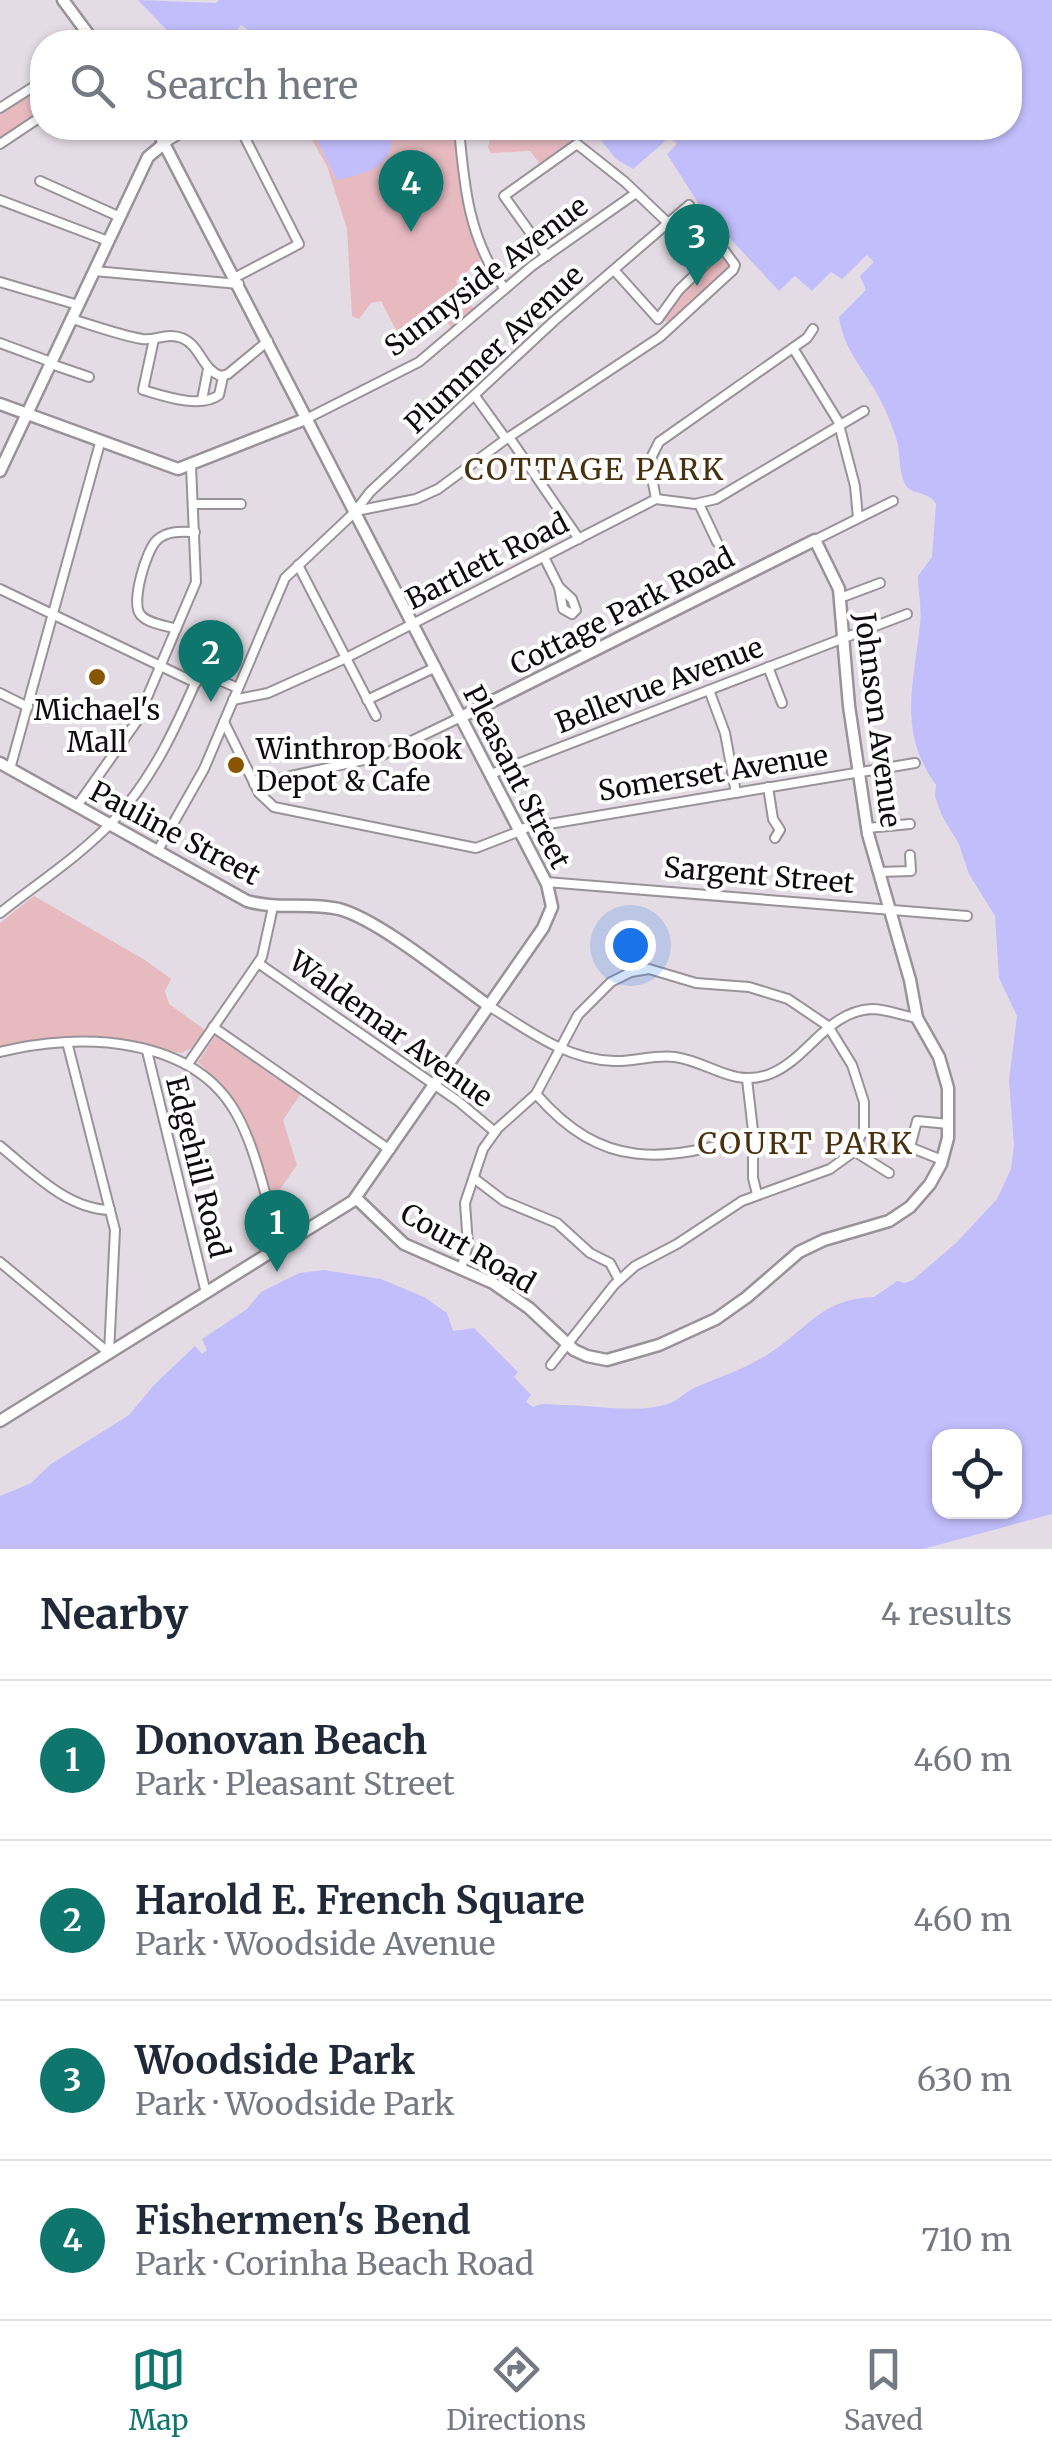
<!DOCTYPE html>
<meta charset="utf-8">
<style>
:root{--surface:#fff;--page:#f6f6f7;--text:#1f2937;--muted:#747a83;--line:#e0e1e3;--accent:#0f766e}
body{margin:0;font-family:Merriweather,serif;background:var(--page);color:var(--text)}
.controls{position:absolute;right:30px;bottom:30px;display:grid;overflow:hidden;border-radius:20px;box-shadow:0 2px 8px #0004}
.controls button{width:90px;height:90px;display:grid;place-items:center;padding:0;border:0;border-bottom:2px solid var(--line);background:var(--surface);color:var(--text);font:50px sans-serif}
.you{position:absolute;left:630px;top:945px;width:35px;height:35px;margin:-25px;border:8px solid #fff;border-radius:50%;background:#1a73e8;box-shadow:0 0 0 15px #1a73e833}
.badge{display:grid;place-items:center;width:65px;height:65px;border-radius:50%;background:var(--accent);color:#fff;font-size:32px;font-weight:700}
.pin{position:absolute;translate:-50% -82px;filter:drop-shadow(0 2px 5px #0008)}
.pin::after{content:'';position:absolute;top:52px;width:35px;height:30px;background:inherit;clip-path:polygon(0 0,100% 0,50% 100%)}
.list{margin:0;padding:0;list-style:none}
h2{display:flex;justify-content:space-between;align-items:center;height:130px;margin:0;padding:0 40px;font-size:42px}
h2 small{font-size:32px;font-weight:400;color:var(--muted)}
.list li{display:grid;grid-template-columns:65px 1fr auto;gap:30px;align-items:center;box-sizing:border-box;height:160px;padding:0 40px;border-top:2px solid var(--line)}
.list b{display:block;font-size:38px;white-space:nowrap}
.list p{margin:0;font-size:32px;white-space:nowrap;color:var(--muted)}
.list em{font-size:32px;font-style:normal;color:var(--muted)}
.icon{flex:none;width:55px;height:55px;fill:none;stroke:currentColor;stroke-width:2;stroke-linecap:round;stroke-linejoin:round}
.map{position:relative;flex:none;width:1052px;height:1549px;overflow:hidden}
.search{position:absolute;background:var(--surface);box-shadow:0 2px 8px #0004;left:30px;right:30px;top:30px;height:110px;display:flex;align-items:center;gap:25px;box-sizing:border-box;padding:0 35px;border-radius:40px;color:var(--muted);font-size:38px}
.sheet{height:770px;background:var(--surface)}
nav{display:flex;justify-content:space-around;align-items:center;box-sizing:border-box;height:140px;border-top:2px solid var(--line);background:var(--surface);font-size:28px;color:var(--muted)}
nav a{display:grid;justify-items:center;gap:5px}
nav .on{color:var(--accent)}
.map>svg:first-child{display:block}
</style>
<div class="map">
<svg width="1052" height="1549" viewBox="0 0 1052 1549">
<rect width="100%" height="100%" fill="#e4dce4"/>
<!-- green -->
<g fill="#e7bac0">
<path d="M42,90V111L0,139V113L33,91Z"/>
<path d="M305,128H457L464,203L483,258L456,281L474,309L452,328L431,304L397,332L381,301L371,303L359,319L352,316L347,229L327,166Z"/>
<path d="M493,128H557L576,139L540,164L530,151L491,153L488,147Z"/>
<path d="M721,254L730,263L729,268L671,322L664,321L676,297Z"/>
<path d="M34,896L145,960L171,979L165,991L169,1004L205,1030L192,1048L181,1053C118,1040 63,1033 0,1047V923Z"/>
<path d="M215,1036L300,1095L283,1120L297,1165L280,1189L300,1228L288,1235L243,1114L227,1090L198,1062Z"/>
</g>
<!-- water -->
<g fill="#c2befc" fill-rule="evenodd">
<path d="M138,0L216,3L219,0H1052V1514L923,1549H0V1496L31,1483L51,1464L129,1415L155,1384L195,1346L202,1354L207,1350L202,1339L247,1309L261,1292L299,1273L324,1270L381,1279L424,1297L447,1313L453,1331L474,1328L518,1372L514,1377L531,1395L526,1402L533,1407C543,1402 551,1405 562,1405C597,1405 635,1414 668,1404C677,1401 684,1393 694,1388C719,1377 747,1368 770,1353C808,1328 823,1298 874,1297L897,1281L905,1283L913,1280L957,1242L997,1199L1011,1169L1014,1146L1009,1080L1017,1016L999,978L995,916L969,874L959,844L942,816L935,797L936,785C897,731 914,684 920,624C922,608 918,592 918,576L932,557L936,504C928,490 911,496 905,484C898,471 901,452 896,438C890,420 883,403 873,387C859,364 843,346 839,317L866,290L860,276L874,262L867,255L842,279L831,272L812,291L795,276L779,291L700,206L667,154L677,144L670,137L633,169L616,159L591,128H1010V42H255L246,28L241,25L237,30V42H178ZM940,1436H1014V1512H940Z"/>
<path d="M311,128H391C397,166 368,173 337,180Z"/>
</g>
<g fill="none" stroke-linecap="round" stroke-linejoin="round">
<!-- street casing -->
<g stroke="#9a9299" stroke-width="12">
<g id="street">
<path d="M0,108L33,87L42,86"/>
<path d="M459,128C464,187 469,240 505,289"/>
<path d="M166,142L190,128"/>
<path d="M0,144L42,116"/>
<path d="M40,181L120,217"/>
<path d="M0,200L108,241"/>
<path d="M547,256L504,196L577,144L625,182L668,223"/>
<path d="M614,270L658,319"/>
<path d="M94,271L239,284"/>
<path d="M236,277L299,244L240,128"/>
<path d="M0,282L78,305"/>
<path d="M72,319C95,326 119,335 142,339C156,341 167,332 182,338C201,346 202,370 221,376L228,374L268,341"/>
<path d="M154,339L143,390C164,396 200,409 219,395L223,377"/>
<path d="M0,343L51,362"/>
<path d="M793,348L838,421L855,486L858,518"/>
<path d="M51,364L89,377"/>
<path d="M475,396L506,439"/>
<path d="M202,400L208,369"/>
<path d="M308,418L419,362L532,266L636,193"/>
<path d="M509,437L579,539"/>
<path d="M656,499L649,462L659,442L807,338L813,329"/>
<path d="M194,504H241"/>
<path d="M699,504L717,542"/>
<path d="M357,509L370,492L554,321L689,205"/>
<path d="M815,540L893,501"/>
<path d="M544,557L559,587L563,609L572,614"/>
<path d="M298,565L376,716"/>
<path d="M559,587L572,599L576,610L572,614"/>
<path d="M0,589L196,683"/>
<path d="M840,598L880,583"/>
<path d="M176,629C166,625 147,624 140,614C131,602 146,550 157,540C168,530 182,532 195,532"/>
<path d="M844,638L907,614"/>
<path d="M768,667L782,703"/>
<path d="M709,690L725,733L736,793"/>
<path d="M0,693L28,707"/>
<path d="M233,700L268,693L346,658L656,499L695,504L716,499L864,411"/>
<path d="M367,700L436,667"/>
<path d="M224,722L259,793L274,807L476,848L520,831"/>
<path d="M10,769L100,443"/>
<path d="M491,774L844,638"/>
<path d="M254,784L378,757L461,717"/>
<path d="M768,787L773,819L780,830L775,838"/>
<path d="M77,806L137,721L196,582L191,466"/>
<path d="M867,828L910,824"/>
<path d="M519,829L915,763"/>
<path d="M157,852L204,769L285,578L356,511L416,499L438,489L506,439L660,337L733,270L735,265L724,250L718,252L679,290L658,319"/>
<path d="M879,872L911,871L910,855"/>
<path d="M546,882L967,916"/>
<path d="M0,913C38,883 81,855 114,820C154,777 177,725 200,672L238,688"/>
<path d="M258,963L458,1101L495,1132"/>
<path d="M489,1006C528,1030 566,1060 614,1061C634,1062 655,1054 675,1057C710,1062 733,1088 770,1074C808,1059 827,1011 872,1009C887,1009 902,1016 917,1018"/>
<path d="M213,1027L390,1150"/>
<path d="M67,1042L115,1230L109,1353"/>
<path d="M147,1051L206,1293"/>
<path d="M0,1052C78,1032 194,1035 237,1115C259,1155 265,1204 283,1246"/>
<path d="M188,1064L262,957L273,907"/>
<path d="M747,1079L753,1131V1178L757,1194"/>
<path d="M536,1094C603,1171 663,1162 753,1136"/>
<path d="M902,1144L942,1160"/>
<path d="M0,1146C32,1172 67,1209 110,1210"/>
<path d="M910,1147L917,1121L949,1124"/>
<path d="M854,1151L889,1173"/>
<path d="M475,1179L504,1201L557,1223L590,1253L610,1263L619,1280"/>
<path d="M0,1262L109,1353"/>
<path d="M461,1269L468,1245L465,1203L483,1149L498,1128L536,1094L578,1015L611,982L631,972L649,969L696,983L749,987L788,999L828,1026L852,1065L864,1102V1129L852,1153L830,1169L742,1201L677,1244L635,1266L614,1285L551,1365"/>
</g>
</g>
<!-- secondary casing -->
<g stroke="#9a9299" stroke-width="15">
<g id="secondary">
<path d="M63,0L94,42"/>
<path d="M0,404L178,469L308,418"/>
<path d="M0,471L148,157L166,142"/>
<path d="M0,763L247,901C278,910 308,902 339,909C380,920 452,980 489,1006"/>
<path d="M356,1198L404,1244L493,1283L529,1308L574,1350L587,1356L607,1360L659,1345L716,1319L747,1297L799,1252L824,1240L889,1221L910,1207L930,1184L941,1164L948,1138V1088L939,1057L917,1018L910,980L868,834L849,706L839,589L815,540L461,717"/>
<path d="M0,1421L353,1201L543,928L552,907L547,884L156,128"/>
</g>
</g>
<!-- street -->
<use href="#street" stroke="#fff" stroke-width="8"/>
<!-- secondary -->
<use href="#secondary" stroke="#fff" stroke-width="10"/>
</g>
<!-- markers -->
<g fill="#850" stroke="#fff" stroke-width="4">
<circle cx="97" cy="677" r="10"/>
<circle cx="236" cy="765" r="10"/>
</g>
<g text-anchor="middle" stroke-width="8" stroke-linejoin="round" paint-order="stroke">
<!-- street labels -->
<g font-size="28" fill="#0f0c0f" stroke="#fff">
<text transform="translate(486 276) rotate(-37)" y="10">Sunnyside Avenue</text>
<text transform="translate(494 349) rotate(-43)" y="10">Plummer Avenue</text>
<text transform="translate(487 561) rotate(-27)" y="10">Bartlett Road</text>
<text transform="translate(622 611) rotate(-27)" y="10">Cottage Park Road</text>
<text transform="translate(659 685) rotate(-21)" y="10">Bellevue Avenue</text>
<text transform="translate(878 720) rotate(83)" y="10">Johnson Avenue</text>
<text transform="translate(713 773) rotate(-9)" y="10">Somerset Avenue</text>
<text transform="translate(517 777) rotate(63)" y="10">Pleasant Street</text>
<text transform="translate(175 833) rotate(28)" y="10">Pauline Street</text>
<text transform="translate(759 875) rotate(5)" y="10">Sargent Street</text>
<text transform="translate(391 1029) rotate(36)" y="10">Waldemar Avenue</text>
<text transform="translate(198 1167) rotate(76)" y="10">Edgehill Road</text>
<text transform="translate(468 1248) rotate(30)" y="10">Court Road</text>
</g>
<!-- poi labels -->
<g font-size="28" fill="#0f0c0f" stroke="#fff">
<text x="97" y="720">Michael's<tspan x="97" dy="32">Mall</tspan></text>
<text x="256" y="759" text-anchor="start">Winthrop Book<tspan x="256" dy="32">Depot &amp; Cafe</tspan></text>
</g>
<!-- neighbourhood labels -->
<g font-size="30" letter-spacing="2.5" fill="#49300e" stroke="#fff">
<text x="595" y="480">COTTAGE PARK</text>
<text x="806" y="1154">COURT PARK</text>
</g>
</g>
</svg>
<div class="controls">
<button><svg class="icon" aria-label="locate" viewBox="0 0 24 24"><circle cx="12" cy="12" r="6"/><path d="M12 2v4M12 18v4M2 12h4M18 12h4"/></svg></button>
</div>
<div class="you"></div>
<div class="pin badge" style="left:277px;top:1272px">1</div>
<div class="pin badge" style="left:211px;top:702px">2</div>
<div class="pin badge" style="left:697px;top:286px">3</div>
<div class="pin badge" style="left:411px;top:232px">4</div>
<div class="search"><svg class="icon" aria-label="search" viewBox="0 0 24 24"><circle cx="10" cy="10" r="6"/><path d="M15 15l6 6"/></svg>Search here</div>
</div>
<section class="sheet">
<h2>Nearby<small>4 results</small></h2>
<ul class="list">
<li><span class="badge">1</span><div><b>Donovan Beach</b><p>Park · Pleasant Street</p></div><em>460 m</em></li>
<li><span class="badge">2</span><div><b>Harold E. French Square</b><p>Park · Woodside Avenue</p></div><em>460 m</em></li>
<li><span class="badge">3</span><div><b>Woodside Park</b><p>Park · Woodside Park</p></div><em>630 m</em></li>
<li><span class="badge">4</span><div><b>Fishermen's Bend</b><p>Park · Corinha Beach Road</p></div><em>710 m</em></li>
</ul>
</section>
<nav>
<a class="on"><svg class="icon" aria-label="map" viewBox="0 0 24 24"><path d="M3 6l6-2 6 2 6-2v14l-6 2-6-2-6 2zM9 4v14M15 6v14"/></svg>Map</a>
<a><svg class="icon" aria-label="directions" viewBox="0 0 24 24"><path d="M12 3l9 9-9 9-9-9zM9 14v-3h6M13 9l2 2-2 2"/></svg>Directions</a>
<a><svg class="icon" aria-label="saved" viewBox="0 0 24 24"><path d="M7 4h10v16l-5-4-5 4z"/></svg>Saved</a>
</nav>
